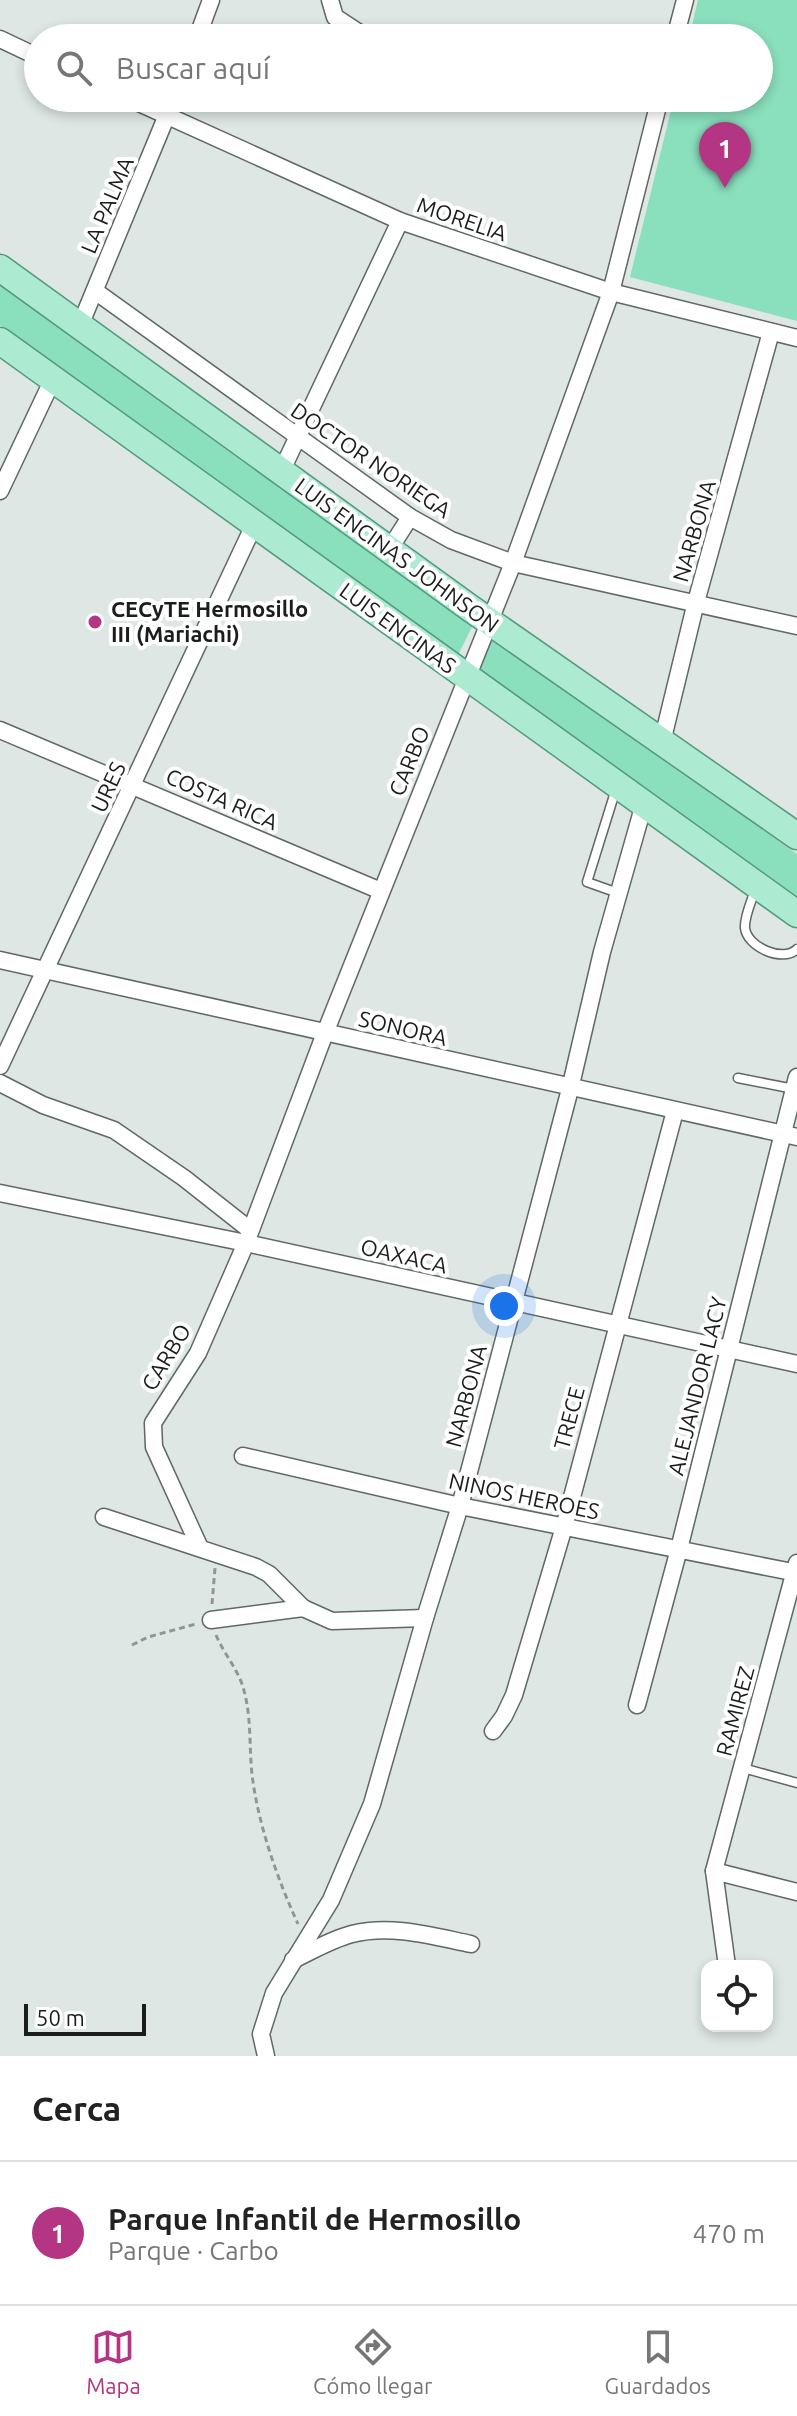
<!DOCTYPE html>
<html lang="es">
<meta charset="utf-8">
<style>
:root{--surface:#fff;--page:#f2f2f2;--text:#222;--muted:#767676;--line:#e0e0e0;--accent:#b33583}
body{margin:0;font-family:Ubuntu,sans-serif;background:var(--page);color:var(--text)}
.controls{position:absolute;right:24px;bottom:24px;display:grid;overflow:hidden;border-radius:16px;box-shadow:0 4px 12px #0003}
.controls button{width:72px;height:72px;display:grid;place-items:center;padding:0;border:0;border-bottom:2px solid var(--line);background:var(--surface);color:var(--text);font:40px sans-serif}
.scale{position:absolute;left:24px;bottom:20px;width:122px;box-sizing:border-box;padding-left:8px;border:4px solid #1a1d1b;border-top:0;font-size:22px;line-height:28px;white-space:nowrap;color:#1a1d1b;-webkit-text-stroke:6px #fff;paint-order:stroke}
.you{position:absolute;left:504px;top:1306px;width:28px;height:28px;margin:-20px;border:6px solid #fff;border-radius:50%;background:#1a73e8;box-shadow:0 0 0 12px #1a73e833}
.badge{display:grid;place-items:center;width:52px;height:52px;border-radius:50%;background:var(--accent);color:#fff;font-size:26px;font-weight:700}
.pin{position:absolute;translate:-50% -66px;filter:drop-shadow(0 2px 4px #0008)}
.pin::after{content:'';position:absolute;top:42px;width:28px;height:24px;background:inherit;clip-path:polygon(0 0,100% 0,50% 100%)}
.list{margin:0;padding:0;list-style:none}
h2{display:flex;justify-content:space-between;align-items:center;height:104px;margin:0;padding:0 32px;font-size:34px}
h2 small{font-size:26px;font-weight:400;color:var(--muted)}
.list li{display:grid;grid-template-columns:52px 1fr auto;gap:24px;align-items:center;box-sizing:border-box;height:144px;padding:0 32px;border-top:2px solid var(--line)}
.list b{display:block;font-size:30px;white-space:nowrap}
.list p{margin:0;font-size:26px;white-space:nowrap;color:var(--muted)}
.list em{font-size:26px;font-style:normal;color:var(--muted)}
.icon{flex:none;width:44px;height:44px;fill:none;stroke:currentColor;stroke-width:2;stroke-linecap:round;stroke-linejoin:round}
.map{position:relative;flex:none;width:797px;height:2056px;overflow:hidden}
.search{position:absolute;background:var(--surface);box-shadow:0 4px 12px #0003;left:24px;right:24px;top:24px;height:88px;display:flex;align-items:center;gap:20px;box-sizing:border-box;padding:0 28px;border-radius:44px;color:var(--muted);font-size:30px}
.sheet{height:248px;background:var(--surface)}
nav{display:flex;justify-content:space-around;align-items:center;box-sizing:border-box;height:112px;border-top:2px solid var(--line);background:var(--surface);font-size:22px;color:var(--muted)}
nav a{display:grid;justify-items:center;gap:4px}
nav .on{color:var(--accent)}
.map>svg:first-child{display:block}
</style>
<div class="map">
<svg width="797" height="2056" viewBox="0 0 797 2056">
<rect width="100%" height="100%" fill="#dee7e3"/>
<!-- green -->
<g fill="#8adfbd">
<path d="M698,0H797V321L630,277L674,98H759V38H689Z"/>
<path d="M0,280L475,621L458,655L0,325Z"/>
<path d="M490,634L797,854V899L473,665Z"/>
</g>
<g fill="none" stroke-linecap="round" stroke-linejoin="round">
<!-- lane casing -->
<g stroke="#606864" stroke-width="11">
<g id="lane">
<path d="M616,789L587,882L618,893"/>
<path d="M755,890C752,900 744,917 745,928C747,947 783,963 797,949"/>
<path d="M738,1078L794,1089"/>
<path d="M743,1768L797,1783"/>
</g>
</g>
<!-- street casing -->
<g stroke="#606864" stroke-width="19">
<g id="street">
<path d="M330,0L335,17L367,38"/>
<path d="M197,38L211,0"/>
<path d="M675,38L685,0"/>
<path d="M0,39L38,57"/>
<path d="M128,98L400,221L611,292L797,338"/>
<path d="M95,291L410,517L451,540L513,563L797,626"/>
<path d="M79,328L174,98"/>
<path d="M281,472L400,221"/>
<path d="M0,491L53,379"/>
<path d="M389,550L410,517"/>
<path d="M0,730L381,891"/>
<path d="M662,742L696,602L771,332"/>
<path d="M0,960L797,1137"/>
<path d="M0,1066L254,525"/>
<path d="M0,1083L43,1105L114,1130L184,1178L250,1230"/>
<path d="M0,1193L246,1243L797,1364"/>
<path d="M243,1456L460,1506L797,1573"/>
<path d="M104,1517L256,1567L269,1574L303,1608"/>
<path d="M200,1548L154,1447L153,1423L198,1353L246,1243L325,1033L513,563L611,292L660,98"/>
<path d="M211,1620L303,1608L332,1621L425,1618"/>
<path d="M637,1705L679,1549L797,1077"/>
<path d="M493,1731L504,1716L514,1695L564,1527L675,1111"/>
<path d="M714,1871L797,1892"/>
<path d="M293,1960C312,1951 332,1939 352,1934C391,1924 432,1936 471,1944"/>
<path d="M727,1966L714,1871L797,1563"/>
<path d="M266,2056L261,2034L274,1993L331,1900L372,1804L425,1618L460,1506L570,1089L602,952L644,804"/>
</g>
</g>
<!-- primary casing -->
<g stroke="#54997e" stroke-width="29">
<g id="primary">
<path d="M0,268L470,608L797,836"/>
<path d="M0,341L797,914"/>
</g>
</g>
<!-- path -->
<g stroke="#909793" stroke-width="3" stroke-dasharray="6 4" stroke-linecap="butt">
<path d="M212,1604L215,1568"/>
<path d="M216,1635C223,1652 236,1667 242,1684C253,1717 248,1749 253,1782C260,1830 278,1880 298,1924"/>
<path d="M132,1645L148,1637L196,1624"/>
</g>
<!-- lane -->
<use href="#lane" stroke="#fff" stroke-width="8"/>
<!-- street -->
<use href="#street" stroke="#fff" stroke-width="16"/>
<!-- primary -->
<use href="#primary" stroke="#acead2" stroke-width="26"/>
</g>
<!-- markers -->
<circle fill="#b33583" stroke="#fff" stroke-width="3" cx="95" cy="622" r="8"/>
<g text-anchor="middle" stroke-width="8" stroke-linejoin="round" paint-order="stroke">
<!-- street labels -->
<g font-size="22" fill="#1a1d1b" stroke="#fff">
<text transform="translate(107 205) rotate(-67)" y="8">LA PALMA</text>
<text transform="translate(462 219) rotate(19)" y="8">MORELIA</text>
<text transform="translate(371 460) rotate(34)" y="8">DOCTOR NORIEGA</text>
<text transform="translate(694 531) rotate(-74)" y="8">NARBONA</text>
<text transform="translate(397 555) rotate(36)" y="8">LUIS ENCINAS JOHNSON</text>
<text transform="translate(398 628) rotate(36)" y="8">LUIS ENCINAS</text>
<text transform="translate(409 761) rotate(-68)" y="8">CARBO</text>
<text transform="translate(108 787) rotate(-65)" y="8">URES</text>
<text transform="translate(222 799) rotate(24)" y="8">COSTA RICA</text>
<text transform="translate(403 1028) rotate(13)" y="8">SONORA</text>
<text transform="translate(404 1256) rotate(13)" y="8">OAXACA</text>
<text transform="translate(166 1357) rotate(-59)" y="8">CARBO</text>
<text transform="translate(697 1386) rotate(-76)" y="8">ALEJANDOR LACY</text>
<text transform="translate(466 1396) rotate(-75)" y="8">NARBONA</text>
<text transform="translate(569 1418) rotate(-75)" y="8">TRECE</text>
<text transform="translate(524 1496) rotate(12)" y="8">NINOS HEROES</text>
<text transform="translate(735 1711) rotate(-75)" y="8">RAMIREZ</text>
</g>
<!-- poi labels -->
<g font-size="22" font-weight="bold" fill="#1a1d1b" stroke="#fff" text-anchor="start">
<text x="111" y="617">CECyTE Hermosillo<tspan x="111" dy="25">III (Mariachi)</tspan></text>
</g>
</g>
</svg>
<div class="controls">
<button><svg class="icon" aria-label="locate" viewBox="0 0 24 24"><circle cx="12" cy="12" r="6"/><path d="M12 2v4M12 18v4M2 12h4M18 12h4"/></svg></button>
</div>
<div class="scale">50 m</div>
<div class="you"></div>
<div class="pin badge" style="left:725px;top:188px">1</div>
<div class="search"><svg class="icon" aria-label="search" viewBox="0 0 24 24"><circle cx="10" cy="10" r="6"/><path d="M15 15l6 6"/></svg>Buscar aquí</div>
</div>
<section class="sheet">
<h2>Cerca<small></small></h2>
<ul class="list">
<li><span class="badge">1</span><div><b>Parque Infantil de Hermosillo</b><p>Parque · Carbo</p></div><em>470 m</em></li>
</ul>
</section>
<nav>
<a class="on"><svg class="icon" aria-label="map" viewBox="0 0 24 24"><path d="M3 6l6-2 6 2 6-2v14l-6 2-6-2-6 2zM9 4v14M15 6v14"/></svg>Mapa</a>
<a><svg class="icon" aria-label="directions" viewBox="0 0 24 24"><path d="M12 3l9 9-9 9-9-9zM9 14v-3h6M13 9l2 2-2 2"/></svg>Cómo llegar</a>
<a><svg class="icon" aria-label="saved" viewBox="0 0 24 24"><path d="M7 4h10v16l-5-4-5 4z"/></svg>Guardados</a>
</nav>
